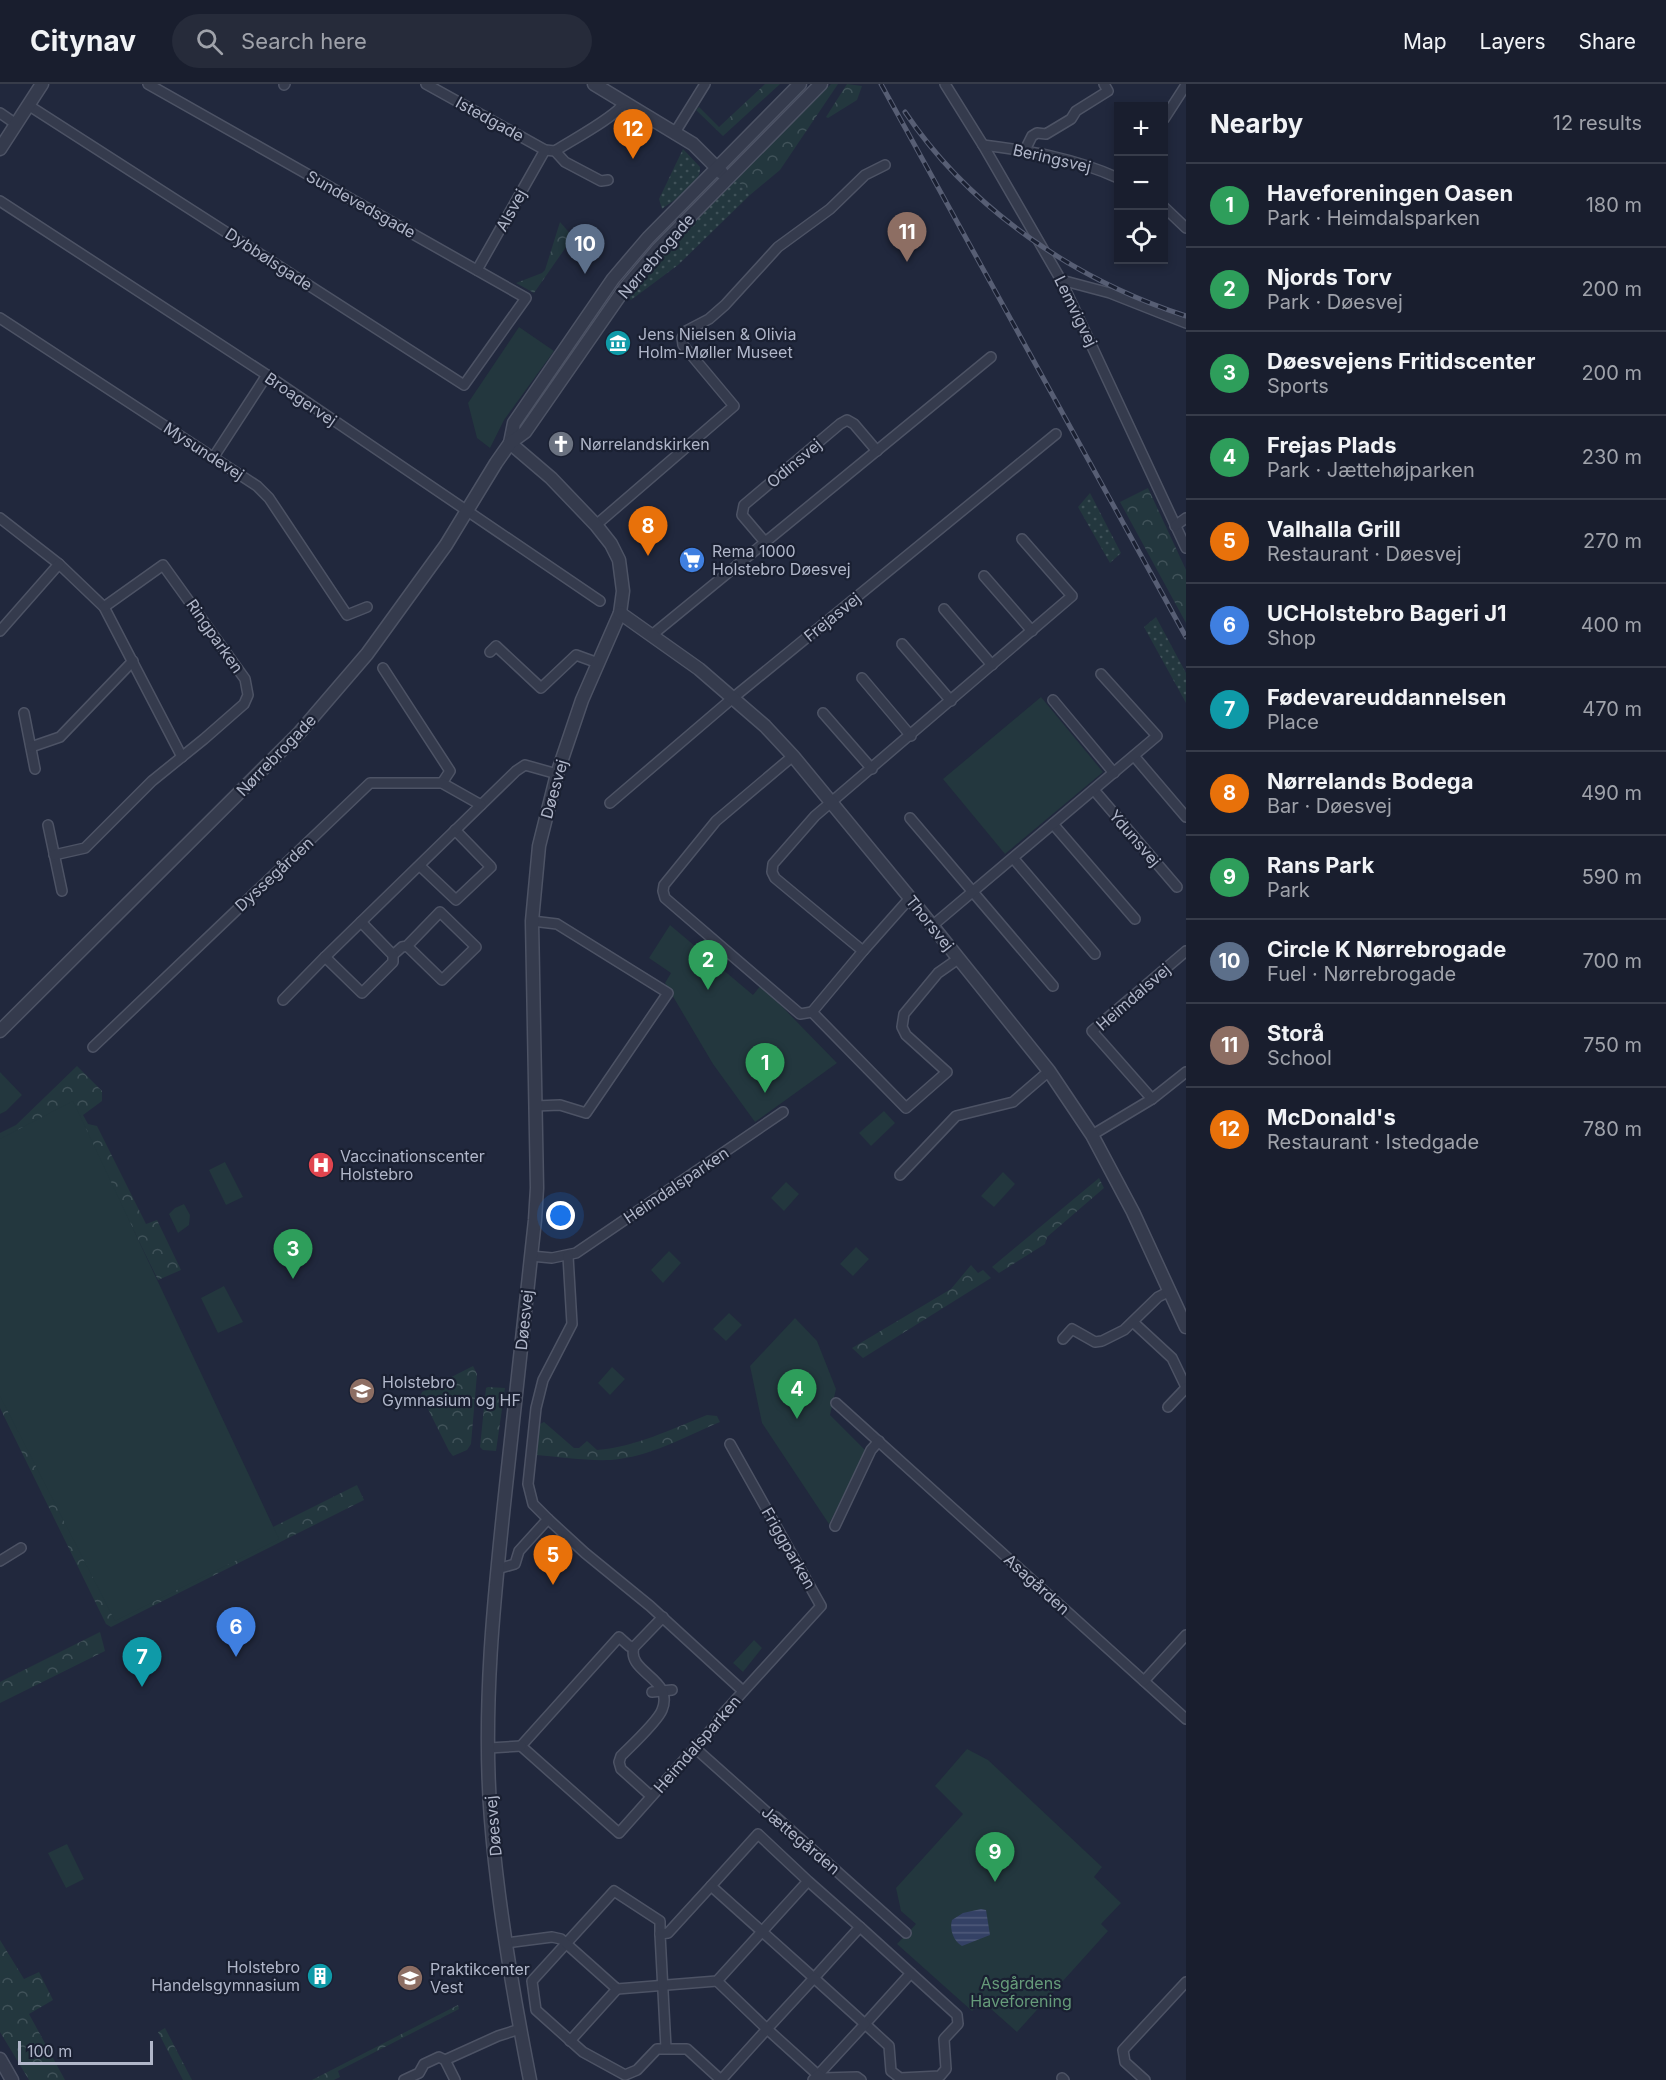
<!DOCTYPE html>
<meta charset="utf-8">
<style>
:root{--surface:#191e2e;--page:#262b3a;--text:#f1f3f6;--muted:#9fa2aa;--line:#373c4a;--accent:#7f9cff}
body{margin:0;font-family:Inter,sans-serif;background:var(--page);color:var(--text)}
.controls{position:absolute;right:18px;top:18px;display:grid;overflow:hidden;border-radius:0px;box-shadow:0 3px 9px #0003}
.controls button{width:54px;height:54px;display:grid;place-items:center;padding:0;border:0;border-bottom:2px solid var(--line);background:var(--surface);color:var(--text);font:30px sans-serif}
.scale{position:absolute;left:18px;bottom:15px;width:135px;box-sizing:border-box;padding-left:6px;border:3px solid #b0b6c9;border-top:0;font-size:16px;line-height:21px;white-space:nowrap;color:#b0b6c9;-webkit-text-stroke:4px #1a2032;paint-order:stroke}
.you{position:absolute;left:561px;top:1132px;width:21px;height:21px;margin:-15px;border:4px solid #fff;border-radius:50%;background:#1a73e8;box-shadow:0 0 0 9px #1a73e833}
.badge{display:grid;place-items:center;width:39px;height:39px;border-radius:50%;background:var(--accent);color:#fff;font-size:20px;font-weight:700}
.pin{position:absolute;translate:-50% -50px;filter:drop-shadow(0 2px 3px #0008)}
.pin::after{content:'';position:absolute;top:32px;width:21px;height:18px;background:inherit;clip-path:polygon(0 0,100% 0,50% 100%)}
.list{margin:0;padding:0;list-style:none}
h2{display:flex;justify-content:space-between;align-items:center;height:78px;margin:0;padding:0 24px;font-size:26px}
h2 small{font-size:20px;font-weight:400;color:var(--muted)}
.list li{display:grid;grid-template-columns:39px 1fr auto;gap:18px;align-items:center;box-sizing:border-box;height:84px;padding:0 24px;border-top:2px solid var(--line)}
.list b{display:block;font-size:22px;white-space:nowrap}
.list p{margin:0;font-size:20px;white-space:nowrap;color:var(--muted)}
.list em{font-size:20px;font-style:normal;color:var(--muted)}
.icon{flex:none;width:33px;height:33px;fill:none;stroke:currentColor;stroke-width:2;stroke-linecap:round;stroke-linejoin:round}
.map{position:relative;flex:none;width:1186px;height:1996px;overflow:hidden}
header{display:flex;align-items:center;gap:36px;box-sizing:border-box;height:84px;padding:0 30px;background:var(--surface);border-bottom:2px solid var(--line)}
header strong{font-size:28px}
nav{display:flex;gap:33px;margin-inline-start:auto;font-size:21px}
.search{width:420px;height:54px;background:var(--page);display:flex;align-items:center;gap:15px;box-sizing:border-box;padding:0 21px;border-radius:33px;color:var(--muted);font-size:22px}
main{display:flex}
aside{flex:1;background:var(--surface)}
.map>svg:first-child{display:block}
</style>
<header>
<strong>Citynav</strong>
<div class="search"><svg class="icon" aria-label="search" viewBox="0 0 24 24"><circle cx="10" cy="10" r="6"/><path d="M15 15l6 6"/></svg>Search here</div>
<nav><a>Map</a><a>Layers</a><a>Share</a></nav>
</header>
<main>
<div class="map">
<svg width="1186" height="1996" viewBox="0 0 1186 1996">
<defs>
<pattern id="grass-dots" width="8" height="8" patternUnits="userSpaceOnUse" patternTransform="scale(1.5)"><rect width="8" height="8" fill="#23373e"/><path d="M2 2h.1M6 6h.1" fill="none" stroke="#405259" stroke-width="1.8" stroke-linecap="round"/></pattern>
<pattern id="forest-crowns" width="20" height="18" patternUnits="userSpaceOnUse" patternTransform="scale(1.5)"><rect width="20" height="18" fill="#23373e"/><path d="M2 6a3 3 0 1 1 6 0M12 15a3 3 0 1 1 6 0" fill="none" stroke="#405259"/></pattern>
<pattern id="water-rules" width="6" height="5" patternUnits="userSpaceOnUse" patternTransform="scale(1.5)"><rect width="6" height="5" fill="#344165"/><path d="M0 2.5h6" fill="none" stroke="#4f5a7a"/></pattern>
</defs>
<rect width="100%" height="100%" fill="#21283d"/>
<!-- grass -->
<g fill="url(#grass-dots)">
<path d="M683,65L700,83C702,101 675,115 662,125L659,115Z"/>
<path d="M735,94L750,111L678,181L631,216L629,214L657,181L668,162Z"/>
<path d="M1090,409L1121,469L1110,479L1078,423Z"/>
<path d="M1156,533L1186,589V619L1144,543Z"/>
</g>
<!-- forest -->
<g fill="url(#forest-crowns)">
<path d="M765,0H780L723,52L696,26L699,23L719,43Z"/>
<path d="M831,0H838L780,86L750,111L735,94Z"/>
<path d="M847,0L862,2L857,16L828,34L826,33Z"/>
<path d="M560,138L573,153L534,209L516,199L542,189L545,186Z"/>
<path d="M1148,404L1186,486V539L1120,418Z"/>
<path d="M77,982L102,1007V1017L83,1031L88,1040L97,1042L146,1140L157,1136L181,1186L158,1196L73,1023L0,1061V1049L16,1041Z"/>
<path d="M1099,1094L1104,1104L1047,1153L1045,1160L999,1189L992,1183Z"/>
<path d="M971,1181L978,1189L983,1186L991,1194L863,1274L852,1264L951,1205Z"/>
<path d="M473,1282L477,1290L471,1360L467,1366L453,1372L449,1367L421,1311L422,1308Z"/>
<path d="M0,1290L115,1522L357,1401L364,1416L111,1543L106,1540L0,1324Z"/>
<path d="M488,1303L505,1304L496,1367L483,1366L480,1363L486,1304Z"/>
<path d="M707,1331L717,1332L720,1338C685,1353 649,1373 611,1376C586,1377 561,1373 536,1371L538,1341L544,1338L574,1364H579L587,1357L597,1366C636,1363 671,1345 707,1331Z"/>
<path d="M100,1548L105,1567L0,1619V1598Z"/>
<path d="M0,1856L24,1895L39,1888L53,1916L29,1930L65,1996H29L0,1948Z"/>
<path d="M458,1921L459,1925L338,1987L340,1993L334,1996H312Z"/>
<path d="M165,1944L192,1996H183L158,1948Z"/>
</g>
<!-- green -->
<g fill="#23373e">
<path d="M519,243L554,267L504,336L490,364L477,354L468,319Z"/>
<path d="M1041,613L1103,688L1005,770L943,695Z"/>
<path d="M670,841L753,911L761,901L837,979L755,1038L713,980L665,899L671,889L649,874Z"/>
<path d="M0,988L22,1011L6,1027L0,1030Z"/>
<path d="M73,1017L279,1455L115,1537L0,1312V1055Z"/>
<path d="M884,1027L895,1039L871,1062L859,1049Z"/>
<path d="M225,1078L243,1113L226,1121L209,1086Z"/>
<path d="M1003,1088L1015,1100L994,1123L981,1112Z"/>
<path d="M786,1098L799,1110L784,1127L771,1114Z"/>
<path d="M184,1120L190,1131L189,1141L178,1149L169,1130L175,1124Z"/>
<path d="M856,1163L869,1175L853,1192L840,1180Z"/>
<path d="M669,1167L681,1179L663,1199L651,1186Z"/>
<path d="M224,1202L243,1238L218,1249L201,1214Z"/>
<path d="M729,1229L742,1241L726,1257L713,1245Z"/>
<path d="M795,1234L817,1257L836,1305L830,1331L866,1367L829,1440L762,1339L750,1282Z"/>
<path d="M612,1283L625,1295L610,1311L598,1299Z"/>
<path d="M754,1556L762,1564L743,1588L733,1579Z"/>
<path d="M967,1665L988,1676L1102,1783L1094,1793L1121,1819L1101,1840L1108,1847L1017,1948L982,1917L972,1927L897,1860L916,1840L901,1827L896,1804L963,1730L935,1702Z"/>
<path d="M67,1760L84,1795L66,1804L48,1769Z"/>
</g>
<!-- water -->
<path fill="url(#water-rules)" d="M981,1825L986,1826L990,1851L962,1862C954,1858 949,1845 952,1836L963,1829Z"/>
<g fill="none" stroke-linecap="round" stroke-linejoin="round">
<!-- minor casing -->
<g stroke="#4d5365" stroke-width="12">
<g id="minor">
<path d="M426,0L545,66L555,67C570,57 616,33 624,19"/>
<path d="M945,0L983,61L1061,196L1186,464"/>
<path d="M284,1L285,0"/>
<path d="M28,21L464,301L526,214L148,0"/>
<path d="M0,29L16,40"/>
<path d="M1164,35L1186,1"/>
<path d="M674,50L705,0"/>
<path d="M983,61C1031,67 1074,74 1118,94"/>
<path d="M1025,66L1032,52L1037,49L1046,50L1071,35L1076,27L1108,7L1104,0"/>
<path d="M555,67L565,78L601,97L608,96"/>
<path d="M0,117L267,291L600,517"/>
<path d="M1164,123L1186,144"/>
<path d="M477,186L545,66"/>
<path d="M1061,196L1110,209L1186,239"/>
<path d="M0,234L257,402L269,414L347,531L367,523"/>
<path d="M213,374L267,291"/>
<path d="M0,434L59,480L104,523L182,673"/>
<path d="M596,441L734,322L683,261L682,254L686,247L709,235L725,221L778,163L830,125L865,91L885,81"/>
<path d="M1175,442L1186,434"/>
<path d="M765,458L742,431L744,421L840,340L847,336L854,340L877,367"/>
<path d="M984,492L1032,547"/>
<path d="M944,525L992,581"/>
<path d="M0,547L59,480"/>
<path d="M652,551L991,273"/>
<path d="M902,560L951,617"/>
<path d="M490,568L496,562L541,604L576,571L598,579"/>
<path d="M383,584L450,687L442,699"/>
<path d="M862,594L911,652"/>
<path d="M1053,616L1114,689"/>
<path d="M24,629L35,685"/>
<path d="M823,629L872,685"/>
<path d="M31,663L60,653L133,577"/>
<path d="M793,672L716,737L664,801L663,807L665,814L800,930L812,928"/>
<path d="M1134,672L1186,733"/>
<path d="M1094,706L1177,803"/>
<path d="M610,719L734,613L1056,350"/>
<path d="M910,734L1053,902"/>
<path d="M1053,740L1135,835"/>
<path d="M48,741L62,807"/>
<path d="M54,771L85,764L152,697L204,655L244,620L248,611L245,595L163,481L104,523"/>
<path d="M1013,774L1095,870"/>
<path d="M420,782L456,816L491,783L455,746"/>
<path d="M910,814L863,867L812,928L906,1024L947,988L906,951L902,943L904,930L938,889L958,875"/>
<path d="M532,837L557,840L668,909L586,1029L560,1021L535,1022"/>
<path d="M932,842L1157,652L1101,590"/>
<path d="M863,867L775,794L772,788L773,780L815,732L1072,512L1022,455"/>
<path d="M393,871L402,863L407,862L440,828L476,863L442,896L407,862"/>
<path d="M325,873L362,909L393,878V871L361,838"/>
<path d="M283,916L325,873L516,687L525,681L557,690"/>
<path d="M93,963L370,699H442L481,721"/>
<path d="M1152,1015L1092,947L1186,867"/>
<path d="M1092,1051L1152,1015L1186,988"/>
<path d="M900,1091L956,1032L1013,1018L1049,987"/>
<path d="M531,1172L552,1174L576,1169L783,1028"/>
<path d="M1133,1238L1172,1274L1186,1303"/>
<path d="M1063,1255L1072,1245L1095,1258L1102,1257L1124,1246L1158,1213L1170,1207"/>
<path d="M836,1319L1186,1635"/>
<path d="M1168,1323L1186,1304"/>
<path d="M548,1435L533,1420L528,1400L536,1324L543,1296L572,1240L568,1172"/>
<path d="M835,1442L871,1366L879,1357"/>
<path d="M0,1477L21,1464"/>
<path d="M497,1485L515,1480L519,1467L548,1435L585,1469L650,1522L743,1607"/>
<path d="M634,1563L629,1562L619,1553L521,1662L619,1749L717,1639L720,1633L821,1522L730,1360"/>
<path d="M1144,1597L1186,1551"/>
<path d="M652,1608L672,1606"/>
<path d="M489,1664L521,1662"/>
<path d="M695,1664L769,1730L776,1733L906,1849"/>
<path d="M651,1712L621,1685L619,1678L621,1672C630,1663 658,1637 662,1626C675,1594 626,1589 634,1563L663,1533"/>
<path d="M860,1843L957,1931L958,1940L944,1955L946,1985L940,1992L900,1994L891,1987L889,1962L865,1940L911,1889"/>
<path d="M660,1850V1837L614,1807L532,1897L536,1926L583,1968L625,1991L637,1986L657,1965H687L721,1996"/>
<path d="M506,1859L552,1853L561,1855L617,1905L717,1897L808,1797L860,1843L814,1894L711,1802L758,1750L808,1797"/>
<path d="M814,1894L865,1940L818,1991L767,1945Z"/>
<path d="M717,1897L767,1945L721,1996"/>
<path d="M570,1957L617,1905"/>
<path d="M666,1964L660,1850L668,1849L711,1802"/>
<path d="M445,1976L498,1952L520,1945"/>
<path d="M1062,1994L1064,1996"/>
<path d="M404,1996L419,1989L424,1980L439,1973L445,1976L455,1996"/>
<path d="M813,1996L818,1991L823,1994L857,1993L861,1996"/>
<path d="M1145,1996L1125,1978L1123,1966L1186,1898"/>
</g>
</g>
<!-- tertiary casing -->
<g stroke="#4d5365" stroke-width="15">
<g id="tertiary">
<path d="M594,0L693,60L722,89"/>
<path d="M0,65L42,0"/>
<path d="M510,359L551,394L596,441L611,460L619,476L623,507L620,529L582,616L557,690L539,762L532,837L537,1104L535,1136C525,1225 516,1314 506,1402C494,1513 482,1625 491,1736C498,1824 513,1910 530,1996"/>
<path d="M510,359L514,339L613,195L648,154L800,0"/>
<path d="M620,529L699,585L765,642L793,672L910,814L1049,987L1092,1051L1133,1128L1186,1243"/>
<path d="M0,947L300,648L367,570L446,461L496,379L510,359L525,348L625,204L658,165L821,0"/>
<path d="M0,1975L12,1996"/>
</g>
</g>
<!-- minor -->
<use href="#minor" stroke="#353b4d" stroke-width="9"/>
<!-- tertiary -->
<use href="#tertiary" stroke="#353b4d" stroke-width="12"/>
<!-- rail casing -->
<g stroke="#575e74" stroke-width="5">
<g id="rail">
<path d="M881,0L1186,553"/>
<path d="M905,28C970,125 1075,196 1186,232"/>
</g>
</g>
<!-- rail -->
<use href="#rail" stroke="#1a2032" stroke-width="3" stroke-dasharray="9" stroke-linecap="butt"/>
</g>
<!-- icons -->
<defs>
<g id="museum-disc" transform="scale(1.35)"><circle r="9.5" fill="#0f9aa8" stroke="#1a2032"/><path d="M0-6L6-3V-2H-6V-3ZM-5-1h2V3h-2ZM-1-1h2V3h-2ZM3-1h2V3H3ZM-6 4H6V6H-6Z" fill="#fff"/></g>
<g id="church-disc" transform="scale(1.35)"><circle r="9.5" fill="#6b7280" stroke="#1a2032"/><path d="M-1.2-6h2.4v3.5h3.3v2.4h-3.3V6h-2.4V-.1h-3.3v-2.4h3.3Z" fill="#fff"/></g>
<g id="supermarket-disc" transform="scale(1.35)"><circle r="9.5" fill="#3f7fe0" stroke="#1a2032"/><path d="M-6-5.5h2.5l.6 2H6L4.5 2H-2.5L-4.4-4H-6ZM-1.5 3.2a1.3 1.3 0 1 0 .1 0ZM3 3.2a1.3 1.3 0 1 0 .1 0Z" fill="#fff"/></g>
<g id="hospital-disc" transform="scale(1.35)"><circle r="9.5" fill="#e0444e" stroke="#1a2032"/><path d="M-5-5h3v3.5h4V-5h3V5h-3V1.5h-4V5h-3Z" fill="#fff"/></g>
<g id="school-disc" transform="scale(1.35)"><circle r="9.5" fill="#8d6e63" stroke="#1a2032"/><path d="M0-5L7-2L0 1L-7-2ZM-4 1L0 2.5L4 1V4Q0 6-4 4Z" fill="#fff"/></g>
<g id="building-disc" transform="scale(1.35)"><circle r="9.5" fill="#0f9aa8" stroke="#1a2032"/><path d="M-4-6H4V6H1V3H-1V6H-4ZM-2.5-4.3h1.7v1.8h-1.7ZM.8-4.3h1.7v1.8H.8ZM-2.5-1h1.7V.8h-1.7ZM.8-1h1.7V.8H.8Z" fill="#fff"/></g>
</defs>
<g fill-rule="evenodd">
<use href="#museum-disc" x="618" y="259"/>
<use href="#church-disc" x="561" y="360"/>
<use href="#supermarket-disc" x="692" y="476"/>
<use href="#hospital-disc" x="321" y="1081"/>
<use href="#school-disc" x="362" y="1307"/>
<use href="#building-disc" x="320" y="1892"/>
<use href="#school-disc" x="410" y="1894"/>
</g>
<g text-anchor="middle" stroke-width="4.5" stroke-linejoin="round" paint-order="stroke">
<!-- street labels -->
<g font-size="16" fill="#b0b6c9" stroke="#1a2032">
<text transform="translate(490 35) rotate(29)" y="6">Istedgade</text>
<text transform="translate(1052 74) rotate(13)" y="6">Beringsvej</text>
<text transform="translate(361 120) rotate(29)" y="6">Sundevedsgade</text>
<text transform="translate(511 126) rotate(-61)" y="6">Alsvej</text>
<text transform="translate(656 172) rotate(-49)" y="6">Nørrebrogade</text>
<text transform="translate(269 175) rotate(33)" y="6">Dybbølsgade</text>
<text transform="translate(1076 227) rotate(64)" y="6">Lemvigvej</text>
<text transform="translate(301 315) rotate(34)" y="6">Broagervej</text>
<text transform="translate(204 367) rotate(33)" y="6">Mysundevej</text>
<text transform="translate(794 379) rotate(-40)" y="6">Odinsvej</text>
<text transform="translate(832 533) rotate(-39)" y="6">Frejasvej</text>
<text transform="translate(215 552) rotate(55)" y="6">Ringparken</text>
<text transform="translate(276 671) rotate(-46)" y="6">Nørrebrogade</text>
<text transform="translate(554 705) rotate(-74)" y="6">Døesvej</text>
<text transform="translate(1135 754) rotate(49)" y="6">Ydunsvej</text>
<text transform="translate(274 790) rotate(-43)" y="6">Dyssegården</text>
<text transform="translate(930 839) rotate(51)" y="6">Thorsvej</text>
<text transform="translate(1133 913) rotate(-41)" y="6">Heimdalsvej</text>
<text transform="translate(676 1101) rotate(-34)" y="6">Heimdalsparken</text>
<text transform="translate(524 1236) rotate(-84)" y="6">Døesvej</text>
<text transform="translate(789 1464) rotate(60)" y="6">Friggparken</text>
<text transform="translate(1037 1500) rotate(42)" y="6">Asagården</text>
<text transform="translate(697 1660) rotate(-49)" y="6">Heimdalsparken</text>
<text transform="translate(493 1742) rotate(-95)" y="6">Døesvej</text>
<text transform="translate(801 1756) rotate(40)" y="6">Jættegården</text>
</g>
<!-- poi labels -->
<g font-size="16" fill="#b0b6c9" stroke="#1a2032" text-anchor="start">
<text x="638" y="256">Jens Nielsen &amp; Olivia<tspan x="638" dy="18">Holm-Møller Museet</tspan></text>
<text x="580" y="366">Nørrelandskirken</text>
<text x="712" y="473">Rema 1000<tspan x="712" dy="18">Holstebro Døesvej</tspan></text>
<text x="340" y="1078">Vaccinationscenter<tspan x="340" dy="18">Holstebro</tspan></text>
<text x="382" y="1304">Holstebro<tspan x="382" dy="18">Gymnasium og HF</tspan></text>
<text x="300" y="1889" text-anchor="end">Holstebro<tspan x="300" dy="18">Handelsgymnasium</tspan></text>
<text x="430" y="1891">Praktikcenter<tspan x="430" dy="18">Vest</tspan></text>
</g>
<!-- park labels -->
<g font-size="16" fill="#669b7a" stroke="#1a2032">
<text x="1021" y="1905">Asgårdens<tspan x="1021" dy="18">Haveforening</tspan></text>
</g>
</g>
</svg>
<div class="controls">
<button>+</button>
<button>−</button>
<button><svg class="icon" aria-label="locate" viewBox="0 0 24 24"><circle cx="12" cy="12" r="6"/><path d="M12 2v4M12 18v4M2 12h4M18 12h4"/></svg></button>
</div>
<div class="scale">100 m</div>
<div class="you"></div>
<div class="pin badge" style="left:765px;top:1009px;background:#2e9e5b">1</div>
<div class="pin badge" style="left:708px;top:906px;background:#2e9e5b">2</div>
<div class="pin badge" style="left:293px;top:1195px;background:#2e9e5b">3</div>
<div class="pin badge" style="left:797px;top:1335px;background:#2e9e5b">4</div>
<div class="pin badge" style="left:553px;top:1501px;background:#e8710a">5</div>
<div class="pin badge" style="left:236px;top:1573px;background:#3f7fe0">6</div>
<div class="pin badge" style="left:142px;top:1603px;background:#0f9aa8">7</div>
<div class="pin badge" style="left:648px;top:472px;background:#e8710a">8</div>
<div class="pin badge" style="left:995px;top:1798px;background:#2e9e5b">9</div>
<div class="pin badge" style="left:585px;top:190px;background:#5c6f8a">10</div>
<div class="pin badge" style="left:907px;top:178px;background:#8d6e63">11</div>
<div class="pin badge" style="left:633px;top:75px;background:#e8710a">12</div>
</div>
<aside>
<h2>Nearby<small>12 results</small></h2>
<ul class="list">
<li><span class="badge" style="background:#2e9e5b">1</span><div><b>Haveforeningen Oasen</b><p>Park · Heimdalsparken</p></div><em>180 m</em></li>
<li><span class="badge" style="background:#2e9e5b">2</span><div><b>Njords Torv</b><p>Park · Døesvej</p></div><em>200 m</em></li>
<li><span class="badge" style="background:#2e9e5b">3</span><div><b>Døesvejens Fritidscenter</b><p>Sports</p></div><em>200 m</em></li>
<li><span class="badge" style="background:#2e9e5b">4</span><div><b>Frejas Plads</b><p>Park · Jættehøjparken</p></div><em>230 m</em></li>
<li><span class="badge" style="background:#e8710a">5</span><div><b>Valhalla Grill</b><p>Restaurant · Døesvej</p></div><em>270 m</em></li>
<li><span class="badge" style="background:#3f7fe0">6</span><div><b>UCHolstebro Bageri J1</b><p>Shop</p></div><em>400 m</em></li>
<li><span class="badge" style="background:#0f9aa8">7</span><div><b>Fødevareuddannelsen</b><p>Place</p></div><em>470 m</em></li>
<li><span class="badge" style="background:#e8710a">8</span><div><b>Nørrelands Bodega</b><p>Bar · Døesvej</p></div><em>490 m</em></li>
<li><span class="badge" style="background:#2e9e5b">9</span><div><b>Rans Park</b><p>Park</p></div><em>590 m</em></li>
<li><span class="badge" style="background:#5c6f8a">10</span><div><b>Circle K Nørrebrogade</b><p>Fuel · Nørrebrogade</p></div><em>700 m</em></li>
<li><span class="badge" style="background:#8d6e63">11</span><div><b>Storå</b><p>School</p></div><em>750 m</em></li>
<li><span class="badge" style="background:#e8710a">12</span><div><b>McDonald's</b><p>Restaurant · Istedgade</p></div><em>780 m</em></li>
</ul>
</aside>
</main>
